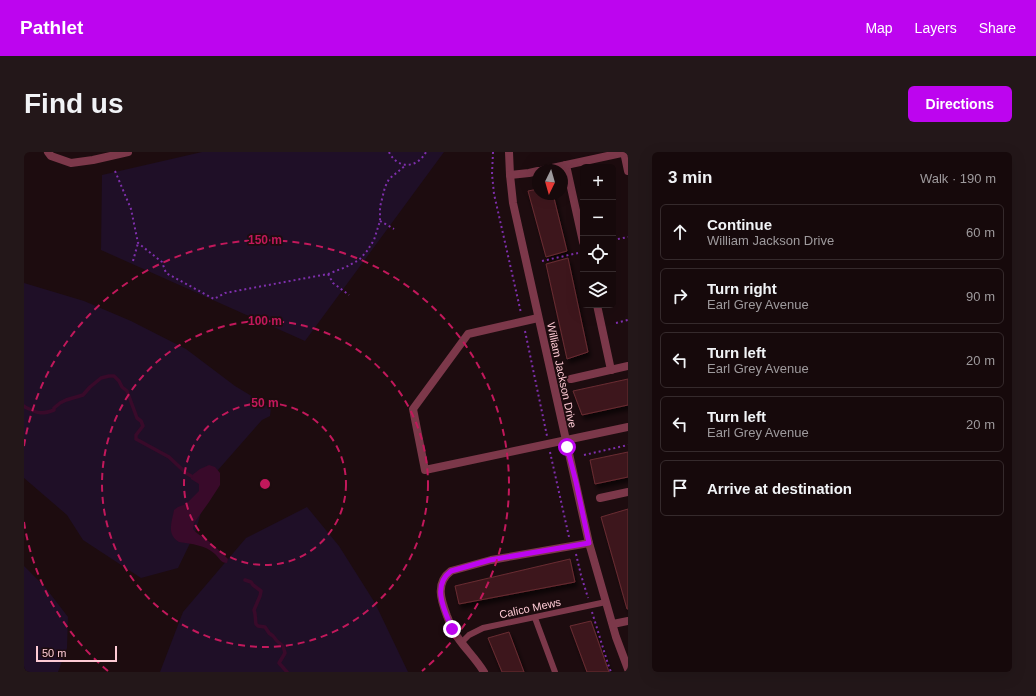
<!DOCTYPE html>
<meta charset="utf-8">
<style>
:root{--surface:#16090b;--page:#231719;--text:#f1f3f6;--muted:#9e9a9d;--line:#352a2c;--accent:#bd05ef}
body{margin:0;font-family:Arial,sans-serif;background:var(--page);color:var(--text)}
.controls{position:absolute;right:12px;top:12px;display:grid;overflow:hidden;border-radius:6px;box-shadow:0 4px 16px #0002}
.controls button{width:36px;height:36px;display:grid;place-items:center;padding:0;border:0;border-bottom:1px solid var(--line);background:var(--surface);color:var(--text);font:20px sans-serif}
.compass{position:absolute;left:508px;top:12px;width:36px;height:36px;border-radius:50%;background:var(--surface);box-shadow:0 4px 16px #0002;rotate:185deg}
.scale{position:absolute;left:12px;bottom:10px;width:81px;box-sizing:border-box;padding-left:4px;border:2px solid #fecad4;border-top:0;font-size:11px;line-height:14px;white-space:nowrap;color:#fecad4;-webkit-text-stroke:3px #1d0c0f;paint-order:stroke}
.stop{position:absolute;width:12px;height:12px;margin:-9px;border:3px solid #bd05ef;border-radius:50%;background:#fff}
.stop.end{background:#bd05ef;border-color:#fff;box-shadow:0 1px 4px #0008}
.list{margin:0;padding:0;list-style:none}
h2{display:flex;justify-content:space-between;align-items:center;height:52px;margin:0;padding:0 16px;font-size:17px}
h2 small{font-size:13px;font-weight:400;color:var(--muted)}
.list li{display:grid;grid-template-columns:26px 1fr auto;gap:12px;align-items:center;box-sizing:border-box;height:56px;margin:0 8px 8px;padding:0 8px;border:1px solid var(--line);border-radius:6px}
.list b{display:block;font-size:15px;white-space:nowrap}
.list p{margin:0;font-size:13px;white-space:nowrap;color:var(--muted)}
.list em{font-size:13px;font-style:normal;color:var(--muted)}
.icon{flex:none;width:22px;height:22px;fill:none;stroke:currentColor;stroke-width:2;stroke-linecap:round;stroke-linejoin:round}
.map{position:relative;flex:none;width:604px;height:520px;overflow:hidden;border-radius:6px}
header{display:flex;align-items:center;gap:24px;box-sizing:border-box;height:56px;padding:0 20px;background:var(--accent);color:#fff}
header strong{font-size:19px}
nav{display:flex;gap:22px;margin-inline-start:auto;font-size:14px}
.intro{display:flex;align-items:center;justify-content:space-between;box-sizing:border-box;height:96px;padding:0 24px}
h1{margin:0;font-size:28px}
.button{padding:10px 18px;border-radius:6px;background:var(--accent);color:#fff;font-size:14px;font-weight:700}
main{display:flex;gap:24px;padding:0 24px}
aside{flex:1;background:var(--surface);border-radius:6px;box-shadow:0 4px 16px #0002}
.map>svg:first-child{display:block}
</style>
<header>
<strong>Pathlet</strong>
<nav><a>Map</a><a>Layers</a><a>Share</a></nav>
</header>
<div class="intro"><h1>Find us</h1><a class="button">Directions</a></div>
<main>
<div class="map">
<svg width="604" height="520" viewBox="0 0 604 520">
<defs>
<filter id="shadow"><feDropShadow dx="2.5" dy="4.5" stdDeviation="2" flood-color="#0009"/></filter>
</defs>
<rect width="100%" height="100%" fill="#1d0c0f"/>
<!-- green -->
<g fill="#1f0f27">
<path d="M178,0H420L281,189L77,98L78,23Z"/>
<path d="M0,131L60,149L107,169L162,197L211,234L247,256L246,264L238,268L187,326L171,381L154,416L117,426L59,388L43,363L0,326Z"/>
<path d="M283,355L315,394L351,451L384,520H136L159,460L222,386Z"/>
<path d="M0,414L21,435L44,465L43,496L34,520H0Z"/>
</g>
<!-- water -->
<path fill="#390a2a" d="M185,313L191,315L196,321V333L185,350L170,371L169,377C173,382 177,384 182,387C190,393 197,400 204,407L203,411C197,411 195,406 191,402C181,393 168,392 155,390C142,382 148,370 150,358L154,355L162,352L175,339V332L167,327V324L176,317Z"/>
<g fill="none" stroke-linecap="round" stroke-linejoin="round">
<!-- stream -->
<g stroke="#390a2a" stroke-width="3.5">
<path d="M0,254L1,255C13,261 17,263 30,258V256L36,251L42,248L59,243L66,235L77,226L85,224H90L95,229L98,235L103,239L113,266L117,269L119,274L112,283V287L145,305L162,321L167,324"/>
<path d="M221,428L227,430L229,433L237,439L236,444L230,458C232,463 231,467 232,472L234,474L241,475L245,481L249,484L253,489L259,494L261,501L255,511L263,520"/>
</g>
</g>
<!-- building -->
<g fill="#3e191d" stroke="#692b32" filter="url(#shadow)">
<path d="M514,37V42H529L543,99L522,105L504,39Z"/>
<path d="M544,106L564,200L543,207L522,112Z"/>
<path d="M604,227V253L558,263L549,239Z"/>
<path d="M604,300V325L571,332L566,308Z"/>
<path d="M604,357V457H603L577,365Z"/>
<path d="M546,407L551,430L435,452L431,434Z"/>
<path d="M567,469L585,520H563L546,474Z"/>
<path d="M485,480L500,520H478L464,486Z"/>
</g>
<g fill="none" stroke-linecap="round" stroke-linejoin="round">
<!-- path -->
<g stroke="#7e2fac" stroke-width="2" stroke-dasharray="2 3" stroke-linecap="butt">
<path d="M365,0C373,17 393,17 402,0"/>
<path d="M469,0L468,22L470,42L497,161"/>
<path d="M91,19L107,57L114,91L138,110L142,121L190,147L201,141L304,122L322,115L335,108L343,99L350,88L356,69V55L361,35L365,27L382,13"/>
<path d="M356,69L370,77"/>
<path d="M589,88L604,85"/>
<path d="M109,109L114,91"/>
<path d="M518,109L554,101"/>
<path d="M304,122L309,131L325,143"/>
<path d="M592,171L604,168"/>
<path d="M501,179L523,284"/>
<path d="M526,300L545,385"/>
<path d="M560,303L604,293"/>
<path d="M552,402L557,423L564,446"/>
<path d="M568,460L584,512L587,520"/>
</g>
<!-- lane -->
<g stroke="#7c384a" stroke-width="6">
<path d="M511,466L531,520"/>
<path d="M437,491L445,483L459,476L582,450"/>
</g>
<!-- street -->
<g stroke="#7c384a" stroke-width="8">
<path d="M24,0L27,4L47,11L69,8L104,0"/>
<path d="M485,0L486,23L489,51L565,391L592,485L604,517"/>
<path d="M600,0L604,19"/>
<path d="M542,13L559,90"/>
<path d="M519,18L602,0"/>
<path d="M486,23L505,21L514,19"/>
<path d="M573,153L587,218"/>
<path d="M514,166L444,182L389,257L401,318L604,275"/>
<path d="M547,227L604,214"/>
<path d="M576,346L604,340"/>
<path d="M589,472L604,469"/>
<path d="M460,520C451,505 437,493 429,478C426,473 425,468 423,464C417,448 411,431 427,419L467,408L565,391"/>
</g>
</g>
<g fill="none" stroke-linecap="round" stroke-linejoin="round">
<!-- route -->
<path stroke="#bd05ef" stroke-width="5" d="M428,477C421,459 407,434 427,419L466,408L565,391L552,330L543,295"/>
</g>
<!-- distance rings -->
<g fill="none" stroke="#c2185b" stroke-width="2" stroke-dasharray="7 5">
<circle cx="241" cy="332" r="81"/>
<circle cx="241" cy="332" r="163"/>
<path d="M84 519A244 244 0 0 1 0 370M0 294A244 244 0 1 1 398 519"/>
</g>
<g text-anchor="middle" stroke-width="3.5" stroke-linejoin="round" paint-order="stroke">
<!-- street labels -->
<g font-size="11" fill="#fecad4" stroke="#1d0c0f">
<text transform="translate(538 223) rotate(78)" y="4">William Jackson Drive</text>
<text transform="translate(506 456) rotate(-12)" y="4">Calico Mews</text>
</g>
</g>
<circle cx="241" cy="332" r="6" fill="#c2185b" stroke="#1d0c0f" stroke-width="2"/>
<g font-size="12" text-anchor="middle" font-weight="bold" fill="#c2185b" stroke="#1d0c0f" stroke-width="3.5" stroke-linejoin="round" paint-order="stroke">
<text x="241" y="92">150 m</text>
<text x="241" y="173">100 m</text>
<text x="241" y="255">50 m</text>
</g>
</svg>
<div class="controls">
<button>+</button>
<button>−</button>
<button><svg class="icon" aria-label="locate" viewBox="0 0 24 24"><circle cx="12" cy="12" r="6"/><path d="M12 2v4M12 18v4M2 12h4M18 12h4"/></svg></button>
<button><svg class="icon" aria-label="layers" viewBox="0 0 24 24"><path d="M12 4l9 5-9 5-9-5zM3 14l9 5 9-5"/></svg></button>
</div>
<svg class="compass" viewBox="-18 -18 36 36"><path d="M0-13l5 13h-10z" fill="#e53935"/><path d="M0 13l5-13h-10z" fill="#9e9a9d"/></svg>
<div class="scale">50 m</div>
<div class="stop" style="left:543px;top:295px"></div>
<div class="stop end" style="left:428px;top:477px"></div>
</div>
<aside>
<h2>3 min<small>Walk · 190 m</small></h2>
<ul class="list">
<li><svg class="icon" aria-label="ahead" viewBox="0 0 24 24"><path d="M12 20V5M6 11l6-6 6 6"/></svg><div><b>Continue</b><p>William Jackson Drive</p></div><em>60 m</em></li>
<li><svg class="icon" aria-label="right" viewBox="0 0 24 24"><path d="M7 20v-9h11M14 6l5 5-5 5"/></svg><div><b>Turn right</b><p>Earl Grey Avenue</p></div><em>90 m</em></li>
<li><svg class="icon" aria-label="left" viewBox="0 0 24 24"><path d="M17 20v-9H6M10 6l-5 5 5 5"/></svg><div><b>Turn left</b><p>Earl Grey Avenue</p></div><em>20 m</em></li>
<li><svg class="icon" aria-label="left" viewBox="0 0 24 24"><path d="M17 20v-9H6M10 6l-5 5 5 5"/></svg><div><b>Turn left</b><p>Earl Grey Avenue</p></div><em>20 m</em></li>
<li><svg class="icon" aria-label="arrive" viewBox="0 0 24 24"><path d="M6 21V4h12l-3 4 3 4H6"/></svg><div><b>Arrive at destination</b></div></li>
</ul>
</aside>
</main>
